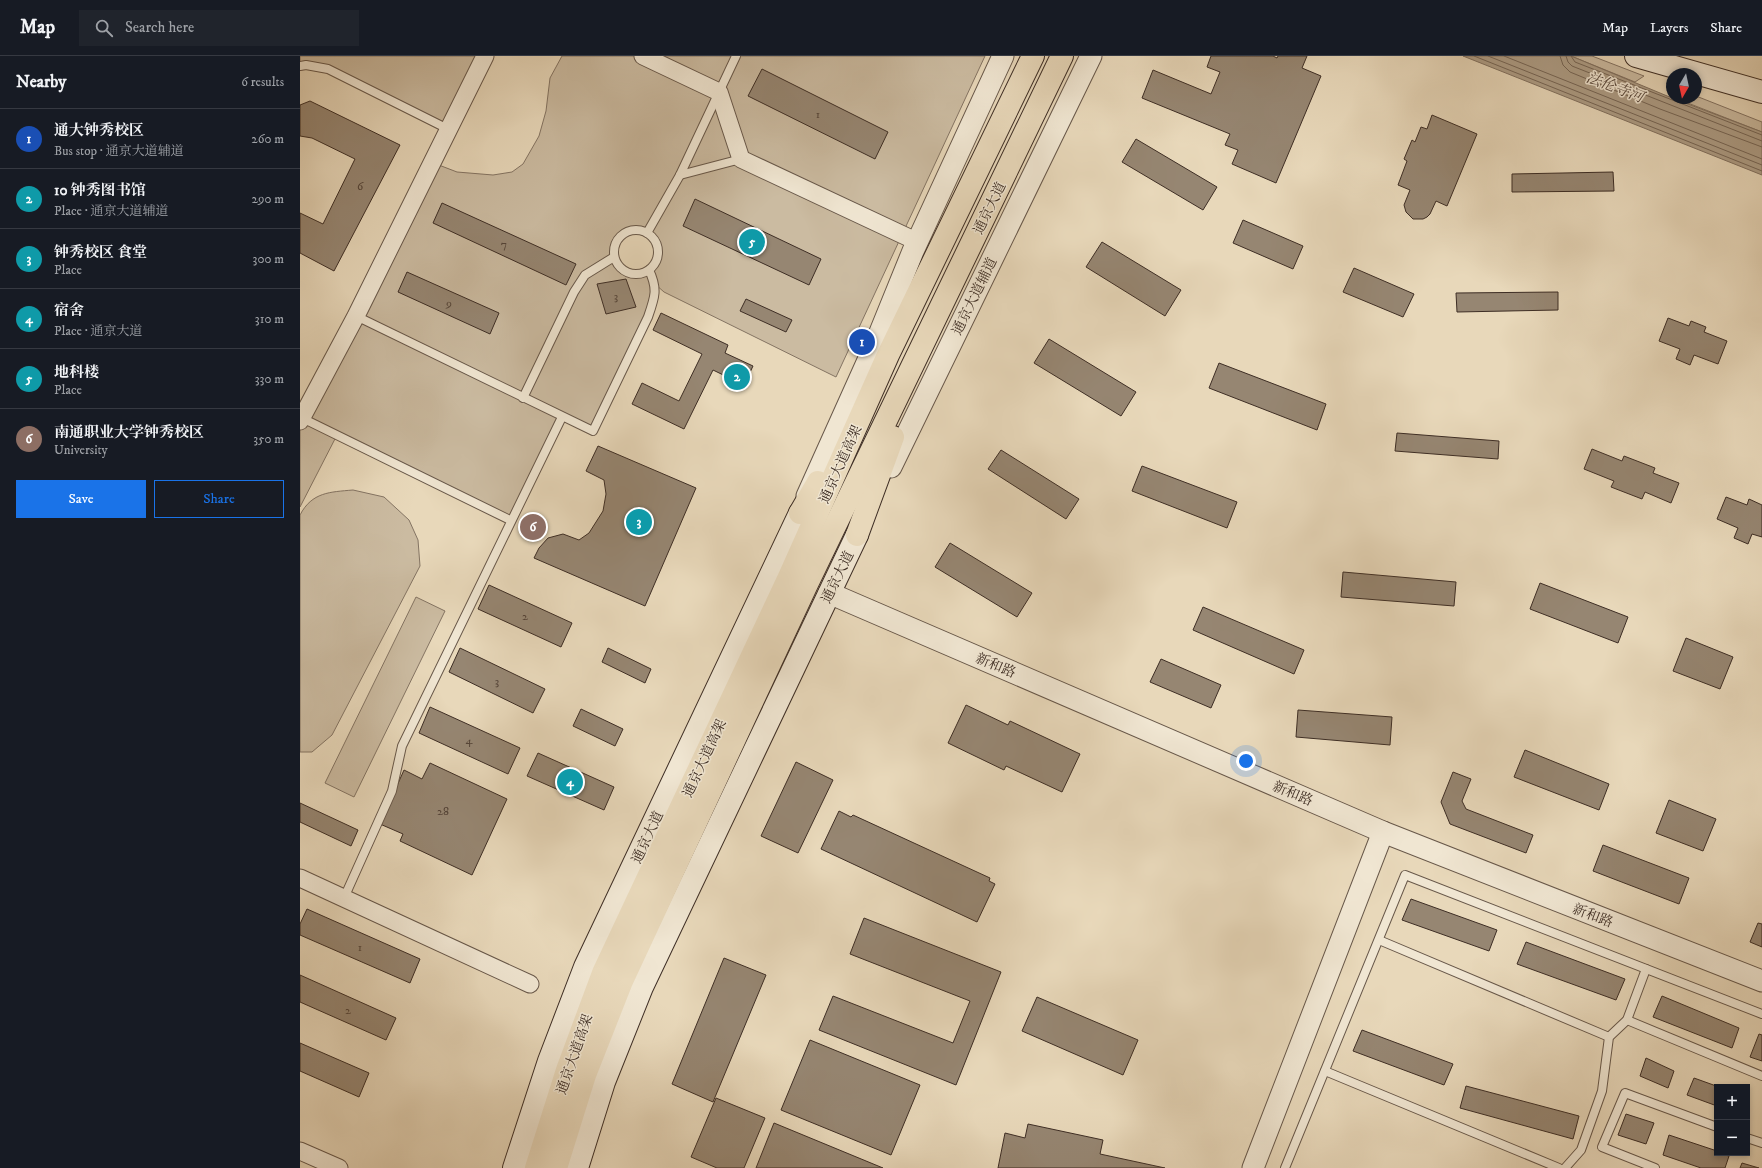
<!DOCTYPE html>
<meta charset="utf-8">
<style>
:root{--surface:#171b24;--page:#20242c;--text:#f1f3f6;--muted:#9ea1a6;--line:#363941;--accent:#1a73e8}
body{margin:0;font-family:"IM FELL DW Pica","Noto Serif SC",serif;background:var(--page);color:var(--text)}
.controls{position:absolute;right:12px;bottom:12px;display:grid;overflow:hidden;border-radius:0px;box-shadow:0 2px 6px #0003}
.controls button{width:36px;height:36px;display:grid;place-items:center;padding:0;border:0;border-bottom:1px solid var(--line);background:var(--surface);color:var(--text);font:20px sans-serif}
.compass{position:absolute;left:1366px;top:12px;width:36px;height:36px;border-radius:50%;background:var(--surface);box-shadow:0 2px 6px #0003;rotate:189deg}
.you{position:absolute;left:946px;top:705px;width:14px;height:14px;margin:-10px;border:3px solid #fff;border-radius:50%;background:#1a73e8;box-shadow:0 0 0 6px #1a73e833}
.badge{display:grid;place-items:center;width:26px;height:26px;border-radius:50%;background:var(--accent);color:#fff;font-size:13px;font-weight:700}
.pin{position:absolute;translate:-50% -50%;border:2px solid #fff;box-shadow:0 1px 4px #0006}
.list{margin:0;padding:0;list-style:none}
h2{display:flex;justify-content:space-between;align-items:center;height:52px;margin:0;padding:0 16px;font-size:17px}
h2 small{font-size:13px;font-weight:400;color:var(--muted)}
.list li{display:grid;grid-template-columns:26px 1fr auto;gap:12px;align-items:center;box-sizing:border-box;height:60px;padding:0 16px;border-top:1px solid var(--line)}
.list b{display:block;font-size:15px;white-space:nowrap}
.list p{margin:0;font-size:13px;white-space:nowrap;color:var(--muted)}
.list em{font-size:13px;font-style:normal;color:var(--muted)}
.actions{display:flex;gap:8px;padding:12px 16px}
.actions a{flex:1;padding:9px 0;border:1px solid var(--accent);border-radius:0px;text-align:center;font-size:14px;color:var(--accent)}
.actions .main{background:var(--accent);color:#fff}
.icon{flex:none;width:22px;height:22px;fill:none;stroke:currentColor;stroke-width:2;stroke-linecap:round;stroke-linejoin:round}
.map{position:relative;flex:none;width:1462px;height:1112px;overflow:hidden}
header{display:flex;align-items:center;gap:24px;box-sizing:border-box;height:56px;padding:0 20px;background:var(--surface);border-bottom:1px solid var(--line)}
header strong{font-size:19px}
nav{display:flex;gap:22px;margin-inline-start:auto;font-size:14px}
.search{width:280px;height:36px;background:var(--page);display:flex;align-items:center;gap:10px;box-sizing:border-box;padding:0 14px;border-radius:0px;color:var(--muted);font-size:15px}
main{display:flex}
aside{flex:1;background:var(--surface)}
.map>svg:first-child{display:block}
</style>
<header>
<strong>Map</strong>
<div class="search"><svg class="icon" aria-label="search" viewBox="0 0 24 24"><circle cx="10" cy="10" r="6"/><path d="M15 15l6 6"/></svg>Search here</div>
<nav><a>Map</a><a>Layers</a><a>Share</a></nav>
</header>
<main>
<aside>
<h2>Nearby<small>6 results</small></h2>
<ul class="list">
<li><span class="badge" style="background:#1a4fb4">1</span><div><b>通大钟秀校区</b><p>Bus stop · 通京大道辅道</p></div><em>260 m</em></li>
<li><span class="badge" style="background:#0f9aa8">2</span><div><b>10 钟秀图书馆</b><p>Place · 通京大道辅道</p></div><em>290 m</em></li>
<li><span class="badge" style="background:#0f9aa8">3</span><div><b>钟秀校区 食堂</b><p>Place</p></div><em>300 m</em></li>
<li><span class="badge" style="background:#0f9aa8">4</span><div><b>宿舍</b><p>Place · 通京大道</p></div><em>310 m</em></li>
<li><span class="badge" style="background:#0f9aa8">5</span><div><b>地科楼</b><p>Place</p></div><em>330 m</em></li>
<li><span class="badge" style="background:#8d6e63">6</span><div><b>南通职业大学钟秀校区</b><p>University</p></div><em>350 m</em></li>
</ul>
<div class="actions"><a class="main">Save</a><a>Share</a></div>
</aside>
<div class="map">
<svg width="1462" height="1112" viewBox="0 0 1462 1112">
<rect width="100%" height="100%" fill="#e8d8ba"/>
<filter id="stains"><feTurbulence type="fractalNoise" baseFrequency=".005" numOctaves="4"/><feColorMatrix values="0 0 0 0 .2 0 0 0 0 .09 0 0 0 0 .02 0 0 0 .5 -.17"/></filter>
<radialGradient id="worn" r=".72"><stop offset=".6" stop-color="#630" stop-opacity="0"/><stop offset="1" stop-color="#630" stop-opacity=".3"/></radialGradient>
<!-- green -->
<g fill="#cbbba1" stroke="#847463" fill-rule="evenodd">
<path d="M0,0H185L148,73L29,13L0,10Z"/>
<path d="M262,0H685L536,321L364,236L355,228L354,242L293,375L262,361L210,464L37,379L0,451V361L131,106L157,116L193,119L212,116L223,108L239,80L246,55L250,22ZM333,174C369,175 363,224 331,217C325,216 319,212 316,207C308,191 318,178 333,174Z"/>
<path d="M1271,0H1292L1344,20L1335,26Z"/>
<path d="M1396,40L1462,66V76L1375,42H1396Z"/>
<path d="M53,434L84,441L109,464L118,484L120,510L32,679L12,696H0V459C12,436 30,436 53,434Z"/>
<path d="M116,541L145,555L54,741L25,727Z"/>
</g>
<!-- water -->
<path fill="#ae9e87" stroke="#817160" d="M1163,0H1271L1372,42L1462,76V119Z"/>
<g fill="none" stroke-linecap="round" stroke-linejoin="round">
<!-- shore -->
<g stroke="#766656" stroke-width="1">
<path d="M1174,0L1462,115"/>
<path d="M1188,0L1462,109"/>
<path d="M1204,0L1462,103"/>
<path d="M1260,0L1263,9L1270,16L1360,53L1462,91"/>
<path d="M1266,0L1268,6L1272,10L1462,85"/>
<path d="M1271,0L1275,6L1462,79"/>
</g>
</g>
<!-- building -->
<g fill="#968672" stroke="#3e2e25">
<path d="M911,0H973L977,2L978,0H1007L1002,12L1021,20L976,127L932,108L938,94L925,89L930,78L842,42L853,14L911,38L920,16L907,11Z"/>
<path d="M462,13L588,76L575,103L448,40Z"/>
<path d="M10,45L100,89L34,215L0,197V157L23,168L55,103L12,82L0,80V49Z"/>
<path d="M1132,59L1177,78L1147,150L1136,145L1130,158L1127,161L1123,163H1113L1106,156L1104,149L1110,134L1098,129L1107,105L1104,103L1112,84L1115,86L1121,71L1127,73Z"/>
<path d="M836,83L917,131L903,154L822,106Z"/>
<path d="M1313,116L1314,135L1212,136V118Z"/>
<path d="M395,143L521,203L509,229L383,170Z"/>
<path d="M142,147L276,208L266,229L133,167Z"/>
<path d="M943,164L1003,190L993,213L933,187Z"/>
<path d="M802,186L881,234L865,260L786,211Z"/>
<path d="M1054,212L1114,238L1103,261L1043,236Z"/>
<path d="M107,216L199,257L190,278L98,236Z"/>
<path d="M326,223L336,251L306,258L297,228Z"/>
<path d="M1258,236V254L1157,256L1156,237Z"/>
<path d="M446,243L492,264L486,276L440,255Z"/>
<path d="M361,257L428,289L425,297L453,310L444,329L413,314L384,373L332,348L342,327L379,345L402,298L353,274Z"/>
<path d="M1368,262L1389,270L1391,265L1406,271L1404,276L1427,285L1418,308L1394,299L1390,309L1376,303L1380,293L1359,285Z"/>
<path d="M749,283L836,336L821,360L734,307Z"/>
<path d="M919,307L1026,348L1017,374L909,332Z"/>
<path d="M1097,377L1199,385L1198,403L1095,395Z"/>
<path d="M298,390L396,432L345,550L234,502L239,492L248,482L263,478L279,484L289,477L303,455L306,438L304,424L286,415Z"/>
<path d="M1292,393L1322,405L1324,400L1355,412L1353,417L1379,427L1371,447L1345,436L1342,443L1311,431L1314,425L1284,413Z"/>
<path d="M701,394L779,443L766,463L688,413Z"/>
<path d="M842,410L937,446L927,472L832,435Z"/>
<path d="M1426,441L1447,449L1449,443L1462,449V481L1452,478L1448,488L1434,482L1438,472L1417,463Z"/>
<path d="M650,487L732,537L717,561L635,511Z"/>
<path d="M1043,516L1156,526L1154,550L1041,541Z"/>
<path d="M1240,527L1328,561L1318,587L1230,553Z"/>
<path d="M189,529L272,567L261,591L178,553Z"/>
<path d="M903,551L1004,594L994,618L893,574Z"/>
<path d="M1386,582L1433,601L1420,633L1373,615Z"/>
<path d="M160,592L245,633L233,657L149,616Z"/>
<path d="M308,592L351,613L345,627L302,606Z"/>
<path d="M861,603L921,629L911,652L850,626Z"/>
<path d="M666,649L708,669L710,665L780,698L762,736L706,710L704,714L648,687Z"/>
<path d="M130,651L220,692L208,718L119,677Z"/>
<path d="M281,653L323,673L315,690L273,670Z"/>
<path d="M998,654L1092,661L1090,689L996,681Z"/>
<path d="M1225,694L1309,728L1299,754L1214,721Z"/>
<path d="M238,697L314,731L304,754L227,720Z"/>
<path d="M496,706L533,724L498,797L461,780Z"/>
<path d="M130,707L207,743L172,819L100,785L103,778L80,768L104,714L122,723Z"/>
<path d="M1153,716L1171,723L1162,745L1166,753L1233,779L1226,797L1150,768L1141,746Z"/>
<path d="M1369,744L1416,763L1403,795L1356,777Z"/>
<path d="M0,747L58,774L51,790L0,766Z"/>
<path d="M539,755L551,761L553,759L690,822L689,825L695,828L677,866L521,793Z"/>
<path d="M1303,789L1389,822L1379,848L1293,815Z"/>
<path d="M1111,843L1197,874L1189,895L1102,864Z"/>
<path d="M7,853L120,903L110,927L0,879V868Z"/>
<path d="M564,862L701,916L656,1029L519,974L533,940L653,987L670,945L550,898Z"/>
<path d="M1458,867L1462,868V891L1450,886Z"/>
<path d="M1226,886L1325,923L1316,944L1217,908Z"/>
<path d="M424,902L466,919L413,1046L372,1028Z"/>
<path d="M0,919L96,962L86,984L0,946Z"/>
<path d="M1362,940L1439,972L1432,992L1353,961Z"/>
<path d="M737,941L838,984L823,1019L722,975Z"/>
<path d="M1062,974L1153,1008L1144,1029L1053,995Z"/>
<path d="M1459,978L1462,979V1005L1450,1001Z"/>
<path d="M510,984L620,1029L591,1099L481,1054Z"/>
<path d="M0,987L69,1017L59,1041L0,1015Z"/>
<path d="M1346,1002L1374,1015L1368,1032L1340,1020Z"/>
<path d="M1394,1022L1419,1031H1417V1050L1387,1039Z"/>
<path d="M1166,1030L1279,1060L1273,1083L1160,1052Z"/>
<path d="M416,1042L465,1062L444,1112H417L391,1101Z"/>
<path d="M1326,1058L1354,1067L1346,1088L1318,1079Z"/>
<path d="M474,1067L583,1112H456Z"/>
<path d="M728,1068L803,1084L800,1098L865,1112H698L705,1077L725,1082Z"/>
<path d="M1369,1079L1417,1095V1097L1429,1100L1425,1112H1401L1363,1099Z"/>
<path d="M1442,1107L1459,1112H1440Z"/>
</g>
<g fill="none" stroke-linecap="round" stroke-linejoin="round">
<!-- service casing -->
<g stroke="#68584a" stroke-width="10">
<g id="service">
<path d="M0,10L6,9L28,13L148,73"/>
<path d="M380,119L441,103"/>
<circle cx="336" cy="196" r="22"/>
<path d="M347,177L380,119L436,0"/>
<path d="M56,260L293,375L348,261C355,241 358,233 349,214"/>
<path d="M223,342L274,236L285,219L314,201"/>
<path d="M0,361L210,464"/>
<path d="M44,842L92,735L102,690L262,361"/>
<path d="M1079,884L1309,981"/>
<path d="M1327,964L1462,1020"/>
<path d="M1025,1015L1259,1112"/>
<path d="M1447,1082L1462,1087"/>
<path d="M985,1112L1105,819L1462,958"/>
<path d="M1265,1112L1281,1094L1302,1035L1309,981L1327,964L1346,913"/>
<path d="M1355,1112L1302,1091L1325,1037L1417,1071"/>
</g>
</g>
<!-- minor casing -->
<g stroke="#68584a" stroke-width="19">
<g id="minor">
<path d="M343,0L419,36L441,103L618,186"/>
<path d="M0,365L56,260L185,0"/>
<path d="M0,822L230,928"/>
<path d="M0,1095L39,1112"/>
</g>
</g>
<!-- tertiary casing -->
<g stroke="#68584a" stroke-width="23">
<g id="tertiary">
<path d="M591,411L791,0"/>
<path d="M507,440L574,291L613,195L703,0"/>
<path d="M529,537L1083,776L1462,925"/>
<path d="M953,1112L1083,776"/>
</g>
</g>
<!-- secondary casing -->
<g stroke="#3e2e25" stroke-width="24">
<g id="secondary">
<path d="M1336,0L1462,36"/>
<path d="M214,1112L249,1005L285,911L500,457"/>
<path d="M277,1112L304,1026L342,931L557,479"/>
</g>
</g>
<!-- trunk casing -->
<g stroke="#3e2e25" stroke-width="24">
<g id="trunk">
<path d="M500,457L518,426"/>
<path d="M557,479L593,381"/>
<path d="M236,1112L267,1014L303,917L489,521L588,299L733,0"/>
<path d="M256,1112L285,1019L322,925L507,528L762,0"/>
</g>
</g>
<!-- service -->
<use href="#service" stroke="#f0e6d2" stroke-width="8"/>
<!-- minor -->
<use href="#minor" stroke="#f0e6d2" stroke-width="17"/>
<!-- tertiary -->
<use href="#tertiary" stroke="#f0e6d2" stroke-width="21"/>
<!-- secondary -->
<use href="#secondary" stroke="#f0e6d2" stroke-width="22"/>
<!-- trunk -->
<use href="#trunk" stroke="#e8d8ba" stroke-width="22"/>
</g>
<g text-anchor="middle" stroke-width="3" stroke-linejoin="round" paint-order="stroke">
<!-- number labels -->
<g font-size="12" fill="#544438">
<text x="518" y="62">1</text>
<text x="60" y="134">6</text>
<text x="204" y="192">7</text>
<text x="316" y="244">3</text>
<text x="149" y="251">9</text>
<text x="225" y="564">2</text>
<text x="197" y="629">3</text>
<text x="169" y="688">4</text>
<text x="143" y="759">28</text>
<text x="60" y="895">1</text>
<text x="48" y="958">2</text>
</g>
<!-- street labels -->
<g font-size="14" fill="#3e2e25" stroke="#f0e6d2">
<text transform="translate(689 152) rotate(-64)" y="5">通京大道</text>
<text transform="translate(674 240) rotate(-64)" y="5">通京大道辅道</text>
<text transform="translate(540 408) rotate(-66)" y="5">通京大道高架</text>
<text transform="translate(537 521) rotate(-64)" y="5">通京大道</text>
<text transform="translate(696 609) rotate(23)" y="5">新和路</text>
<text transform="translate(404 702) rotate(-65)" y="5">通京大道高架</text>
<text transform="translate(993 737) rotate(23)" y="5">新和路</text>
<text transform="translate(347 781) rotate(-65)" y="5">通京大道</text>
<text transform="translate(1293 859) rotate(21)" y="5">新和路</text>
<text transform="translate(274 998) rotate(-71)" y="5">通京大道高架</text>
</g>
<!-- water labels -->
<g font-size="15" font-style="italic" fill="#5a4a3e" stroke="#f0e6d2">
<text transform="translate(1315 31) rotate(21)" y="5">法伦寺河</text>
</g>
</g>
<rect width="100%" height="100%" filter="url(#stains)"/>
<rect width="100%" height="100%" fill="url(#worn)"/>
</svg>
<div class="controls">
<button>+</button>
<button>−</button>
</div>
<svg class="compass" viewBox="-18 -18 36 36"><path d="M0-13l5 13h-10z" fill="#e53935"/><path d="M0 13l5-13h-10z" fill="#9ea1a6"/></svg>
<div class="you"></div>
<div class="pin badge" style="left:562px;top:286px;background:#1a4fb4">1</div>
<div class="pin badge" style="left:437px;top:321px;background:#0f9aa8">2</div>
<div class="pin badge" style="left:339px;top:466px;background:#0f9aa8">3</div>
<div class="pin badge" style="left:270px;top:726px;background:#0f9aa8">4</div>
<div class="pin badge" style="left:452px;top:186px;background:#0f9aa8">5</div>
<div class="pin badge" style="left:233px;top:471px;background:#8d6e63">6</div>
</div>
</main>
